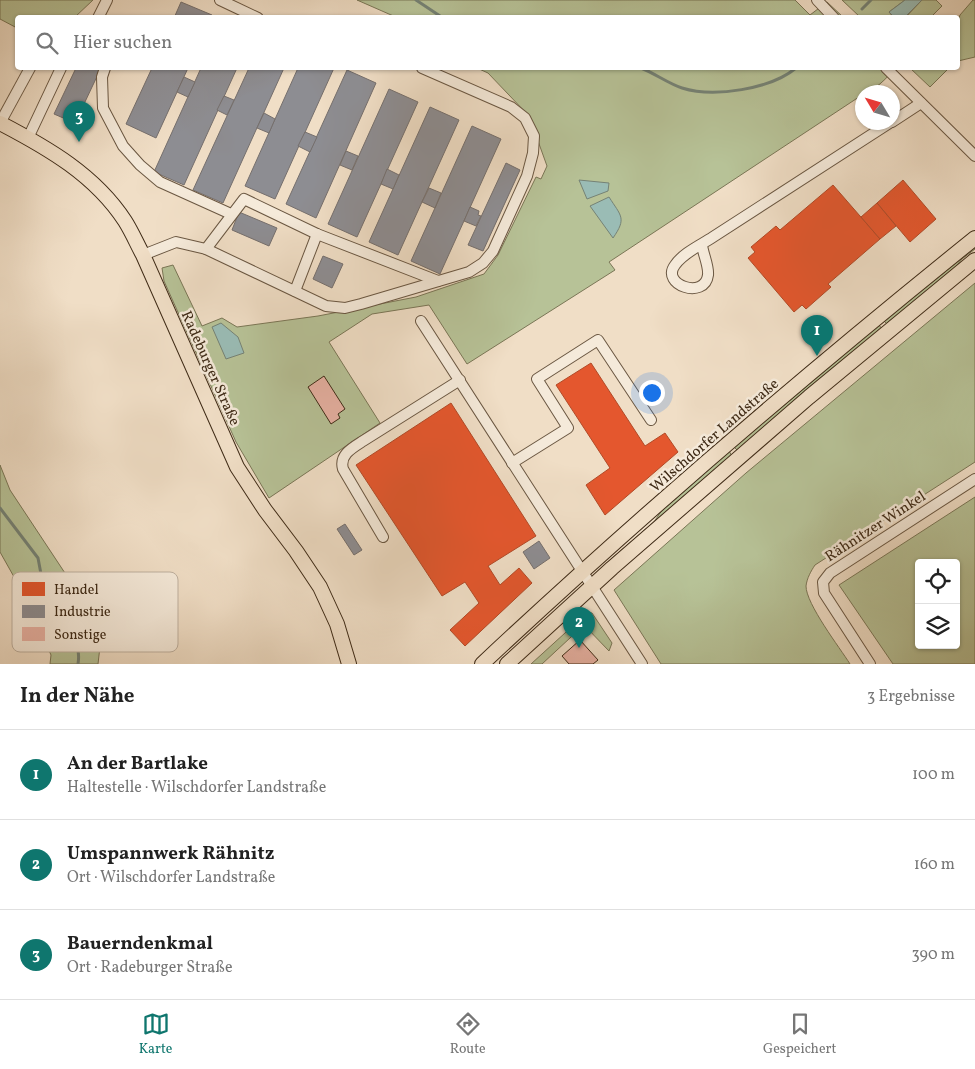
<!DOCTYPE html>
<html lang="de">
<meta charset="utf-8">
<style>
:root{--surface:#fff;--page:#f6f6f6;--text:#222;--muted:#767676;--line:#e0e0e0;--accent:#0f766e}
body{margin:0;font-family:Vollkorn,serif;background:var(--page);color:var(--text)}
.controls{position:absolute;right:15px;bottom:15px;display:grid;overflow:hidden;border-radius:5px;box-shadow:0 1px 4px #0004}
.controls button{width:45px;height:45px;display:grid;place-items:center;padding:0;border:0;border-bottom:1px solid var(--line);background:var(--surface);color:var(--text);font:25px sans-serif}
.compass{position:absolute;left:855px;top:85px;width:45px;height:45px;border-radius:50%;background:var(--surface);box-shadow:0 1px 4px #0004;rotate:308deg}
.you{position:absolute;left:651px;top:392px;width:18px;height:18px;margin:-12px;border:4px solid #fff;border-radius:50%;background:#1a73e8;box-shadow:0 0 0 8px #1a73e833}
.badge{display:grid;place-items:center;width:32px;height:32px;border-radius:50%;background:var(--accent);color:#fff;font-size:16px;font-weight:700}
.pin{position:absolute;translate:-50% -41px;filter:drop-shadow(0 1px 2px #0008)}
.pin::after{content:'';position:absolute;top:26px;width:18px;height:15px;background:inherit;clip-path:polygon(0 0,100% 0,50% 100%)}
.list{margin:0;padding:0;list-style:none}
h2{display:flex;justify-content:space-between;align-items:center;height:65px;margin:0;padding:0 20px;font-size:21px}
h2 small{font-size:16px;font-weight:400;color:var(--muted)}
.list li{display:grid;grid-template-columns:32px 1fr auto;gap:15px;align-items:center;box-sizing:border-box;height:90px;padding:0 20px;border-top:1px solid var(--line)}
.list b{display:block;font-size:19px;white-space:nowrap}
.list p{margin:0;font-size:16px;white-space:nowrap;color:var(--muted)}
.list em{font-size:16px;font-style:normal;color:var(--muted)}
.icon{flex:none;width:28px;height:28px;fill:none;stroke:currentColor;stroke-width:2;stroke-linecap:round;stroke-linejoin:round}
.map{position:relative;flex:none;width:975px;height:664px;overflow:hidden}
.search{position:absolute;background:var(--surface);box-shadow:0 1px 4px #0004;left:15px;right:15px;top:15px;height:55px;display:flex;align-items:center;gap:12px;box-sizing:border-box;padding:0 18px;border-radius:5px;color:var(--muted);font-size:19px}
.sheet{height:335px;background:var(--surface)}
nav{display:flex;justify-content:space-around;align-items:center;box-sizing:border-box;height:70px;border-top:1px solid var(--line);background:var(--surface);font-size:14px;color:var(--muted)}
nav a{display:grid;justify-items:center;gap:2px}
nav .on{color:var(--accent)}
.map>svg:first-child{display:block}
</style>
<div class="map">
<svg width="975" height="664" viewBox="0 0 975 664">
<rect width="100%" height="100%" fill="#f0dec6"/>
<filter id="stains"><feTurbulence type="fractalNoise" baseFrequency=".004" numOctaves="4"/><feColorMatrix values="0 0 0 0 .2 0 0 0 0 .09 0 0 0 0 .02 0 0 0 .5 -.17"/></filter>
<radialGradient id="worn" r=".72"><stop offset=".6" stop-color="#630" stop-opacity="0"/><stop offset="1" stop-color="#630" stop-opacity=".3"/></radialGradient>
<!-- green -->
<g fill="#b7c297" stroke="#7a7656" fill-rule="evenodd">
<path d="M0,0H93L75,17L18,18L17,28L0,19Z"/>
<path d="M357,0H795L810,15L827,2L843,17L398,18Z"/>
<path d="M842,0H905L889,12L894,18L860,17Z"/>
<path d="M922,0H936L942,6L931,17L905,18Z"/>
<path d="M973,0H975V57L958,61V21L960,15Z"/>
<path d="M477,68H893L895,69C886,78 875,92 862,92V95L609,262L615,270L467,364L429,305L372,314L329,342L380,423L269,498L236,442L164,281L162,268L173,265L202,326L222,318L237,327L318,316L416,297L484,274L498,255L536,177L541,179L547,166L529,116L488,73Z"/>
<path d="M910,68H949L930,87Z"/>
<path d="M975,245V249L962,259L951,273L888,325L884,321Z"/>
<path d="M975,283V462L815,565C811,571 807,578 806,586C806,604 840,648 850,664H661L614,590L746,473Z"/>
<path d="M879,325L882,329L738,451L734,447Z"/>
<path d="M729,451L732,456L612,563L610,560L654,522L662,510Z"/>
<path d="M0,465L10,490L102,629L98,664H50L51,655L27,600L0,552Z"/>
<path d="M975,497V664H893L839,585ZM919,563H956V645H919Z"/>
<path d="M588,612L592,613L612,643L609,651L584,625L542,664H531Z"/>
</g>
<!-- water -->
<g fill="#9abcb5" stroke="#758275">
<path d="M905,0H922L905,17H894L889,12Z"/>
<path d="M579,180L609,183L608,191L587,199Z"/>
<path d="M609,197C621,216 627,218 613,238L590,206Z"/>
<path d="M221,323L238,337L244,353L226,359L212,327Z"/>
</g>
<!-- shops -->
<g fill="#e4572e" stroke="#b24a27">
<path d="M903,180L936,219L910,242L877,203Z"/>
<path d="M833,185L880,239L828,284L831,287L806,309L802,305L794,312L748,258L755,252L751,247L776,226L780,230Z"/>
<path d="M877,203L896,226L880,239L861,217Z"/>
<path d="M591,363L645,446L665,433L678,452L605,515L586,485L610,468L556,385Z"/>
<path d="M451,403L536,536L488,566L500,585L519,568L532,583L465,646L450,630L479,603L465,582L442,596L356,465Z"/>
</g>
<!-- industry -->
<g fill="#8d8d92" stroke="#756f6d">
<path d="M181,2L212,15L211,18H174Z"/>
<path d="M76,68H101L75,123L54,114Z"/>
<path d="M152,68H188L156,138L126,124Z"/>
<path d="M201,68H237L184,185L154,172Z"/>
<path d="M249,68H284L223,203L193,190Z"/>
<path d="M298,68H334L275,199L245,186Z"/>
<path d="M347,70L376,83L316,218L286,204Z"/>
<path d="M184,77L195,82L188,97L177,92Z"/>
<path d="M389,89L418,102L357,237L328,224Z"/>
<path d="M224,96L234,100L227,115L217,110Z"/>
<path d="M430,107L459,120L398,255L369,242Z"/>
<path d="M264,113L275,119L269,133L257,128Z"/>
<path d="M472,126L501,139L440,274L411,261Z"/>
<path d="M305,132L317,137L310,152L298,146Z"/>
<path d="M346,151L358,156L352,170L340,165Z"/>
<path d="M506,163L520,170L483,251L468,245Z"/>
<path d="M387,169L399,175L393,189L381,184Z"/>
<path d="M429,188L441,193L435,208L422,202Z"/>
<path d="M470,207L479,211L478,215L481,216L476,226L464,221Z"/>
<path d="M239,212L277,228L269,246L232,230Z"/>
<path d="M323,256L343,264L332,288L313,279Z"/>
<path d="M345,524L362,550L354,555L337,529Z"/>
<path d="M539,541L550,558L534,569L523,552Z"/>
</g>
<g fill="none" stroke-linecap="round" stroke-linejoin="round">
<!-- stream -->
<g stroke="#758275" stroke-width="3">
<path d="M416,0L443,18"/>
<path d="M862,9L871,0"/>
<path d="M641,68C654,73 669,84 682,88C714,98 771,89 796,68"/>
<path d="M0,508L38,558L41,574L59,585L51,617C66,632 82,640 78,664"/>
</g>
</g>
<!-- building -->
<g fill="#e8b2a4" stroke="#3e2a16">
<path d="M324,376L345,409L338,414L340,418L331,424L308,387Z"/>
<path d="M580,640L598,660L593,664H569L562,656Z"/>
</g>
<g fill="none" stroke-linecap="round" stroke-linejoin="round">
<!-- minor casing -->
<g stroke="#6a5742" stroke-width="12">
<g id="minor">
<path d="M220,0L258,18"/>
<path d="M817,0L834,18"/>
<path d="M98,18L107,0"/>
<path d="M105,68L102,77L103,108L123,146L140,165L160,182L231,214"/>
<path d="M886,68L975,156"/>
<path d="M892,122L921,103"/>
<path d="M0,123L30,68"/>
<path d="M28,138L61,68"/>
<path d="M702,245C703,254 709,266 708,275C705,300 660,285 675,265C683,253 701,245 713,237L891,122"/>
<path d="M206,249L244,199L317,234L438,281"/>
<path d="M143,255L176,242L206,249L326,306L345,308L361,304L469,272L483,263L493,251L527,176L533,153L534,136L525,118L511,107L422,68"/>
<path d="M295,291L317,234"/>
<path d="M421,321L642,664"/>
<path d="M512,463L568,428L537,379L598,340L651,420"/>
<path d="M383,537L343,469C339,455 352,448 363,441L460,380"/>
<path d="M870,664L824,593L823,582L830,573L975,479"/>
</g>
</g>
<!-- major casing -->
<g stroke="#3e2a16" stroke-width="16">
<g id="major">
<path d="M0,123C48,148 95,175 125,221C132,232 137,244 143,255L237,467L265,510L296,551L320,587L337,624L349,664"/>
<path d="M482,664C640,516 806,374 975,238"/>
<path d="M507,664L612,568L809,397L975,260"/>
</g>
</g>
<!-- minor -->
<use href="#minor" stroke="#f5eada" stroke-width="10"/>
<!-- major -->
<use href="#major" stroke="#f0dec6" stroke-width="14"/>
</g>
<g text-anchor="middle" stroke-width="5" stroke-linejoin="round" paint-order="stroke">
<!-- street labels -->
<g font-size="15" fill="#3e2a16" stroke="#f5eada">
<text transform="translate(211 368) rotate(66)" y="5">Radeburger Straße</text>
<text transform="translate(714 435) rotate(-41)" y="5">Wilschdorfer Landstraße</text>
<text transform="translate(875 526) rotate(-33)" y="5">Rähnitzer Winkel</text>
</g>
</g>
<!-- legend -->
<rect x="12" y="572" width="166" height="80" rx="8" fill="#f5eada" stroke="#beb09f" stroke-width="1"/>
<rect x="22" y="582" width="23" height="14" fill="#e4572e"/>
<rect x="22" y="605" width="23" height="13" fill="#8d8d92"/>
<rect x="22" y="627" width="23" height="14" fill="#e8b2a4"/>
<g font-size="14" fill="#3e2a16">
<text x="54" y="594">Handel</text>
<text x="54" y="616">Industrie</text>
<text x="54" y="639">Sonstige</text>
</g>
<rect width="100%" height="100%" filter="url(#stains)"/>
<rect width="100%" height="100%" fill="url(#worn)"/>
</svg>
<div class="controls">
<button><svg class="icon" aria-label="locate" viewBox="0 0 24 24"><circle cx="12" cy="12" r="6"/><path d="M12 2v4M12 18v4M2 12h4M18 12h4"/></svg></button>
<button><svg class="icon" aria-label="layers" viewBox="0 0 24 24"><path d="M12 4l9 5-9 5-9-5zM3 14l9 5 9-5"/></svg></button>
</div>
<svg class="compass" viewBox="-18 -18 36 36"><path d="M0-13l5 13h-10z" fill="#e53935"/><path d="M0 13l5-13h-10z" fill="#767676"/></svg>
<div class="you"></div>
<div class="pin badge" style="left:817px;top:356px">1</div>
<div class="pin badge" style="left:579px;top:648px">2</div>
<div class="pin badge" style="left:79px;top:142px">3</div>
<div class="search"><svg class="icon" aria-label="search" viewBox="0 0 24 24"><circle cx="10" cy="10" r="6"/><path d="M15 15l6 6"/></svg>Hier suchen</div>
</div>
<section class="sheet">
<h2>In der Nähe<small>3 Ergebnisse</small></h2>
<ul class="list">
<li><span class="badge">1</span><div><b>An der Bartlake</b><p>Haltestelle · Wilschdorfer Landstraße</p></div><em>100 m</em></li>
<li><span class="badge">2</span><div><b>Umspannwerk Rähnitz</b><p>Ort · Wilschdorfer Landstraße</p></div><em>160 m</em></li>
<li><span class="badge">3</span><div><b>Bauerndenkmal</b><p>Ort · Radeburger Straße</p></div><em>390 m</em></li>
</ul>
</section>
<nav>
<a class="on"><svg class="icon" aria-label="map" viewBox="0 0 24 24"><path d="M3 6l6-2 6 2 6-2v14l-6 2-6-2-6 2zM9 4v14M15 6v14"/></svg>Karte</a>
<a><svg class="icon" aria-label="directions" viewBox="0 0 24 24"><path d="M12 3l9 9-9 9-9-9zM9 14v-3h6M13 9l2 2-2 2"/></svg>Route</a>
<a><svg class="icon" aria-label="saved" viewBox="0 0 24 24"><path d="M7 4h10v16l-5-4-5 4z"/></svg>Gespeichert</a>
</nav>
